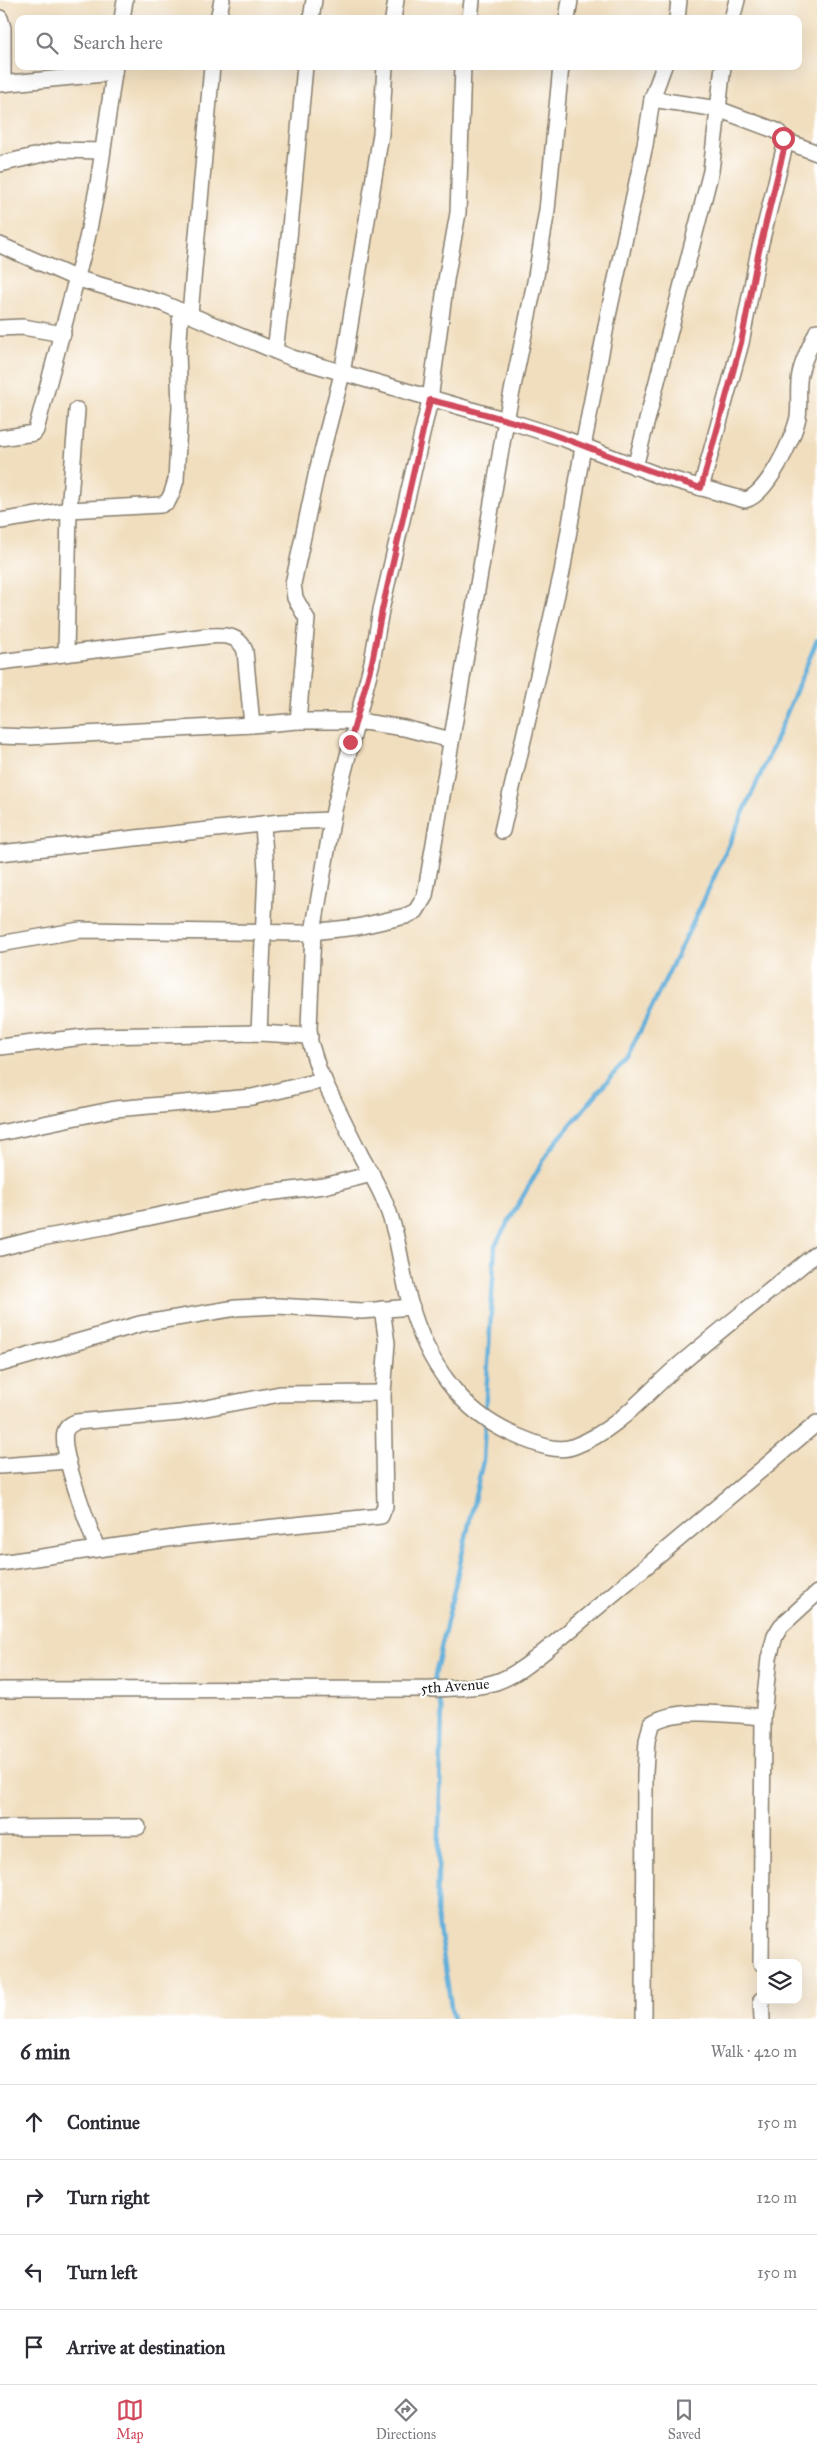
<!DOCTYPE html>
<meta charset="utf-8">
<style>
:root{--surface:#fff;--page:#f2f2f3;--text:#2b2b33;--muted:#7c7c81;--line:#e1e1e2;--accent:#d1495b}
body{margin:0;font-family:"IM FELL Great Primer",serif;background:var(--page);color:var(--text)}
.controls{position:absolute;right:15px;bottom:15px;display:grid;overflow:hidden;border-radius:10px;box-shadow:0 5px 20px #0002}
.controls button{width:45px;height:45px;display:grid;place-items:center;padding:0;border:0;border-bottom:1px solid var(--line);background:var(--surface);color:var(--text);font:25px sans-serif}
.stop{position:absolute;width:15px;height:15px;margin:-11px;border:4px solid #d1495b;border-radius:50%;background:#fff}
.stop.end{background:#d1495b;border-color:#fff;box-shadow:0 1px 5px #0008}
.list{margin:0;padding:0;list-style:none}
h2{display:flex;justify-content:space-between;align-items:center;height:65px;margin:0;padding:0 20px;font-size:21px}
h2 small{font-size:16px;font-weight:400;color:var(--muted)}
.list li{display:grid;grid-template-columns:32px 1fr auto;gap:15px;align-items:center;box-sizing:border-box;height:75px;padding:0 20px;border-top:1px solid var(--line)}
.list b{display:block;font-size:19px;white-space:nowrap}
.list em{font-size:16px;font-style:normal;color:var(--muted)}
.icon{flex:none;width:28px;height:28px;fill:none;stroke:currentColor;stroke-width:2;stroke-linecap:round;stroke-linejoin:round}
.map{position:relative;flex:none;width:817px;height:2019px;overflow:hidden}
.search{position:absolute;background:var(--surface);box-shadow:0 5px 20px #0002;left:15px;right:15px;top:15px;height:55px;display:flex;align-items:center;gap:12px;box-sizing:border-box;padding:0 18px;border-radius:10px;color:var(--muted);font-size:19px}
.sheet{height:365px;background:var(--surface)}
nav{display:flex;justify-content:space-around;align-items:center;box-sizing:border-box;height:70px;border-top:1px solid var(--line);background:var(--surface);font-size:14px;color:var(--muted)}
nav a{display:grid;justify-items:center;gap:2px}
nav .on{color:var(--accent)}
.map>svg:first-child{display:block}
</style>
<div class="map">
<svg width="817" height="2019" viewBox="0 0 817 2019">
<rect width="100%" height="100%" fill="#fff"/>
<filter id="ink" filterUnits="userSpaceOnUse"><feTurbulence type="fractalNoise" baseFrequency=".02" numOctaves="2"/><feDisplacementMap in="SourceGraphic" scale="10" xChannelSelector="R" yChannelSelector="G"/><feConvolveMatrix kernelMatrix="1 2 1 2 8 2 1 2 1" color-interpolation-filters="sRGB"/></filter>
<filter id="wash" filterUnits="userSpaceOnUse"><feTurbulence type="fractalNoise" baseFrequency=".0096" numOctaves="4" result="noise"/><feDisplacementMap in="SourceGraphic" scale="20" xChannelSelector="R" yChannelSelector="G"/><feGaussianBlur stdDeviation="1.12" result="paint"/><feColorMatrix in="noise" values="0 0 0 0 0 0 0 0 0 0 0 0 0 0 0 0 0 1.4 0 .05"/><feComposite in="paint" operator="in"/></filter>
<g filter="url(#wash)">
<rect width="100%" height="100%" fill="#f1debe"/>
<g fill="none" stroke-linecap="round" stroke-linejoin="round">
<!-- stream -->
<g stroke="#60afda" stroke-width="4.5">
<path d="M485,1414L495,1245L550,1149L627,1058L702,904L772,749L817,640"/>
<path d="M453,2019L437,1915L442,1711L434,1680L483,1461L485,1422"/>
</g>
</g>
</g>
<g filter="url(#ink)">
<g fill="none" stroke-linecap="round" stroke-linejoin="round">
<!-- minor casing -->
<g stroke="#867d6d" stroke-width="18">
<g id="minor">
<path d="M0,18L3,28V83"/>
<path d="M122,19L125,0"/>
<path d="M218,19L222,0"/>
<path d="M311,19L314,0"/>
<path d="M393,19L396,0"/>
<path d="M470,19L472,0"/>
<path d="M567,19L570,0"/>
<path d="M677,19L679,0"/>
<path d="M732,19L737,0"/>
<path d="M463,66L458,213L446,280L430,400L381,610L372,662L334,810L313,932L309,1028L310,1042L318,1068C332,1098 347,1128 362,1158C371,1174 380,1188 386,1205C399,1236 401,1270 410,1303C426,1360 460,1413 517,1436C534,1443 557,1454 575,1446C618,1430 645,1394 679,1365C724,1327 771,1290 817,1253"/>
<path d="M0,84L114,73"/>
<path d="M652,99L718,109L777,131L786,141L758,255L741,343L701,488"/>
<path d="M786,141L817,153"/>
<path d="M0,164L60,150L102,151"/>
<path d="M0,245L75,278L162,303L292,358L506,420L565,439L660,476L745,500C767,495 794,438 798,417C800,403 797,389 800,374C803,359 811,345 817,331"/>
<path d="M190,314L212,66"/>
<path d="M0,328L23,327L63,334"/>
<path d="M275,351L289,238L305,66"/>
<path d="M0,438L34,433L36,430L87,239L98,184L115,66"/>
<path d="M635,467L711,171L723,66"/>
<path d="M0,521L69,510L161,505L168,501L172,493L176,480L180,407L178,352L181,311"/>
<path d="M66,653L69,510L77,410"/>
<path d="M0,662L207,636C223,635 239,634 245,651L252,725"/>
<path d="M298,721L307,619L295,598L293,584L317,471L342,374L381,134L385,66"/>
<path d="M0,736L29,737L252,725L298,721H357L404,728L451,740"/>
<path d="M502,831L562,572L583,447L608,316L645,145L652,99L664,66"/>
<path d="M0,853L280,822L332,820"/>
<path d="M0,944L80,930L302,933L357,927L406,916L416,911L425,896L506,420L535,282L547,210L561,66"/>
<path d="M259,1033L266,871L263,824"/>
<path d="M0,1047L92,1036L259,1033L310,1036"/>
<path d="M0,1133L115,1109L252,1097L324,1080"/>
<path d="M0,1248L35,1239L109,1226L259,1194L324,1186L372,1174"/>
<path d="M0,1364L140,1324L236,1308L277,1306L362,1311L412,1307"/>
<path d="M0,1466L68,1461"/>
<path d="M97,1549C89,1525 60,1454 65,1432C67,1426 71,1424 76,1422L180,1413L280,1394L383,1393"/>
<path d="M0,1563L188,1536L381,1516L385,1506L383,1393L387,1343L382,1309"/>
<path d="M0,1690L432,1689C494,1687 502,1686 550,1647L817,1423"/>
<path d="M0,1828L138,1827"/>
<path d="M761,1963L763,1717L769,1658L775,1636L781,1626L817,1593"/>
<path d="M761,2000L762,2019"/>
<path d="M644,2019L645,1772L647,1741L651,1724C677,1706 732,1715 763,1717"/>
</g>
</g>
<!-- minor -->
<use href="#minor" stroke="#fff" stroke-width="15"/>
</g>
</g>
<g fill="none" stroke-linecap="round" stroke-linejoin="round" filter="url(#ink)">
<!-- route -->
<path stroke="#d1495b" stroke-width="6" d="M350,742L372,662L382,610L430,400C476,411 522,423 565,439C611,456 655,474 701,488L741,343L758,255L786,141L783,138"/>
</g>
<g text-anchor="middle" stroke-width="4.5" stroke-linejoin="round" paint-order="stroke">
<!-- street labels -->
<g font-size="15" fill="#1c1c1c" stroke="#fff">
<text transform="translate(455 1686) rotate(-4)" y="5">5th Avenue</text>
</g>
</g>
</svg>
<div class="controls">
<button><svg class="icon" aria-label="layers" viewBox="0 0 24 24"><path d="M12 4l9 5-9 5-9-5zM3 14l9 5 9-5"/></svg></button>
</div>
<div class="stop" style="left:783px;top:138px"></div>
<div class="stop end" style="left:350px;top:742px"></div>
<div class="search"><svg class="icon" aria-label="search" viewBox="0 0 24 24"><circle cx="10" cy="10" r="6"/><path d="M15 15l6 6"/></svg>Search here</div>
</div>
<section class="sheet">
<h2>6 min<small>Walk · 420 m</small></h2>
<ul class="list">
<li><svg class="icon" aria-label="ahead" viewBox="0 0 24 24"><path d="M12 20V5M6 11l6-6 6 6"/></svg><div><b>Continue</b></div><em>150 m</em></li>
<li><svg class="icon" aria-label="right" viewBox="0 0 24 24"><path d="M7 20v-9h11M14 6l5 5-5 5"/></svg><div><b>Turn right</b></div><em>120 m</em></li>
<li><svg class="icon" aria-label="left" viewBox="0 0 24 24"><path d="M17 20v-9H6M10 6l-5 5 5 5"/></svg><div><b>Turn left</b></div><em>150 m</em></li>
<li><svg class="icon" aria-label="arrive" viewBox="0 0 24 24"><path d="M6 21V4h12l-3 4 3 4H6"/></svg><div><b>Arrive at destination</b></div></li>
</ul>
</section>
<nav>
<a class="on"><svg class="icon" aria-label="map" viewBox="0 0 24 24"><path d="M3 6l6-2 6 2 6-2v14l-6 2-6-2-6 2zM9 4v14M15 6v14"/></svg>Map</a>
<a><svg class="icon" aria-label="directions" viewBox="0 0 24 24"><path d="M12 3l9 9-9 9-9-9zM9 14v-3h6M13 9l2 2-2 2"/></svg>Directions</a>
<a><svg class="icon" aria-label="saved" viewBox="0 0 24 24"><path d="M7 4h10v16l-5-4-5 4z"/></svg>Saved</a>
</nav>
